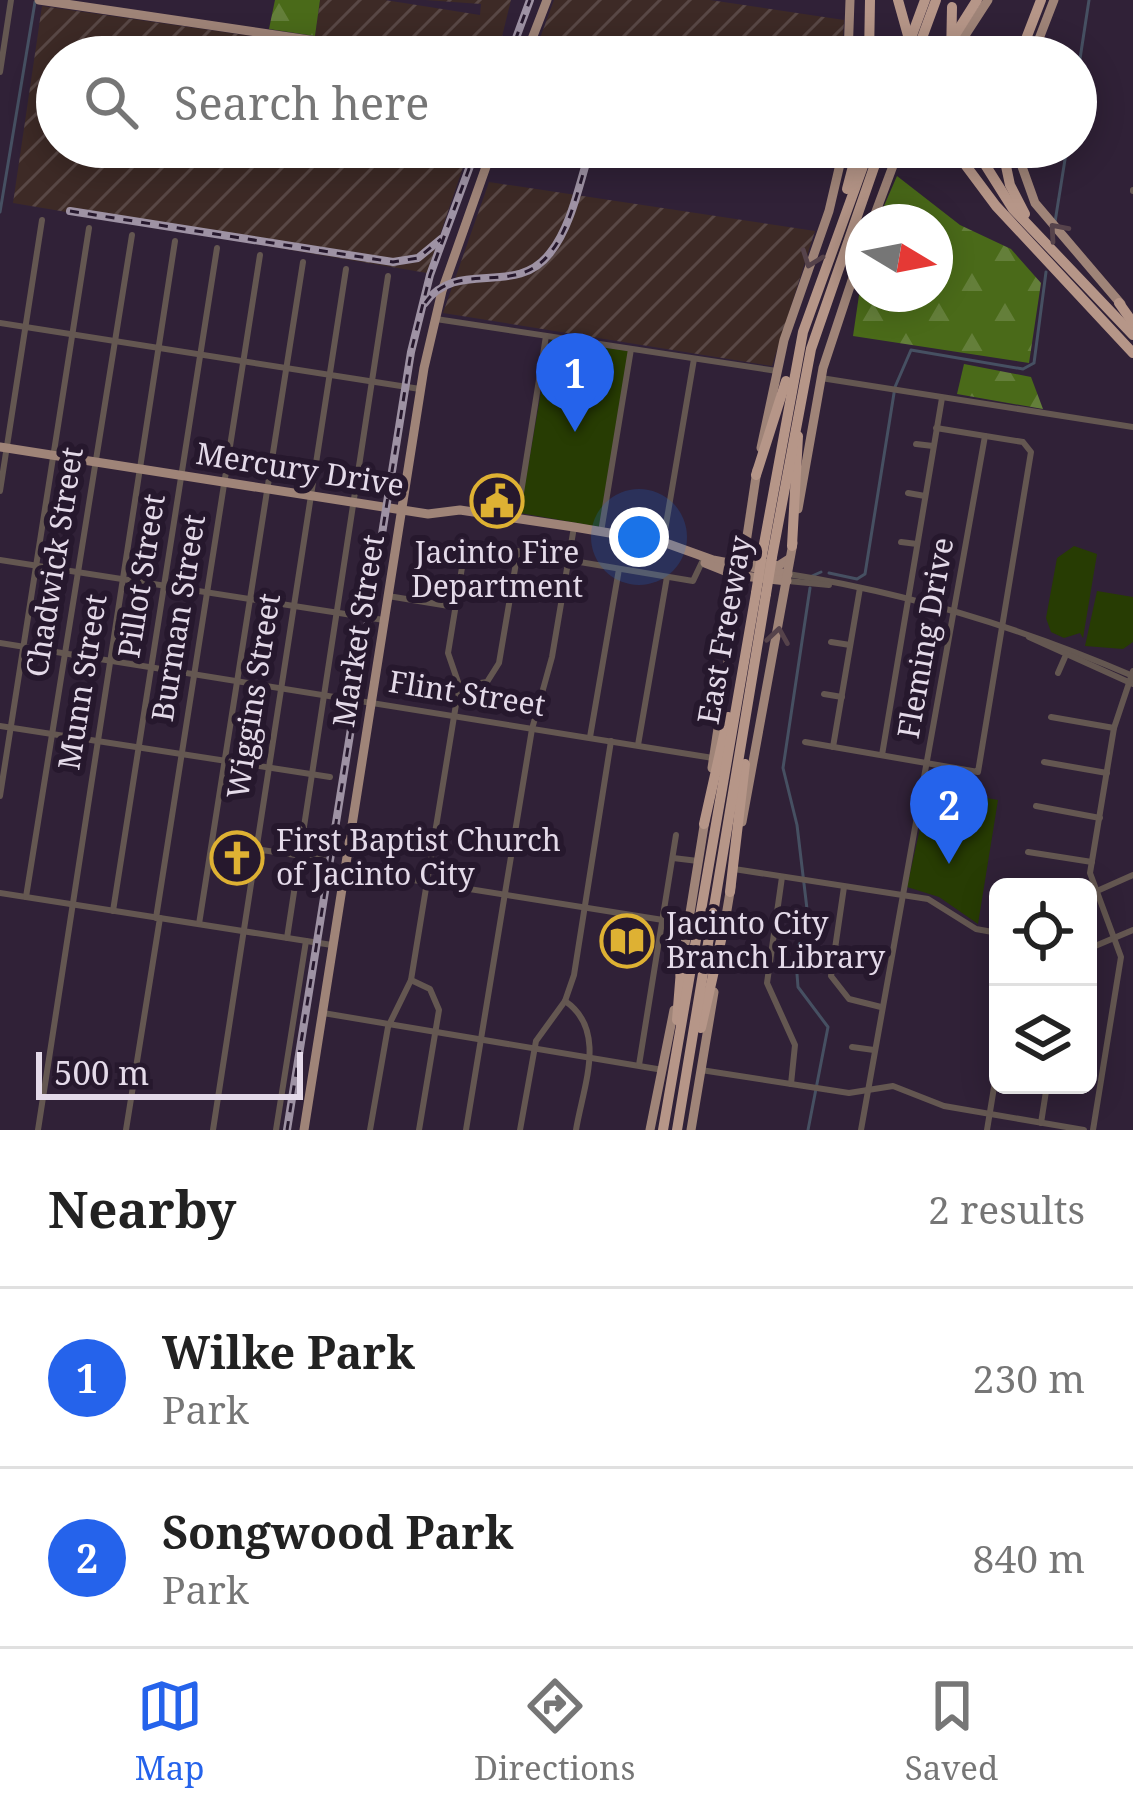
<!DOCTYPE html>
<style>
:root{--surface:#fff;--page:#f6f6f6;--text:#222;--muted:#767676;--line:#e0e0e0;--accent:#2563eb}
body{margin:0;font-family:"Noto Serif",serif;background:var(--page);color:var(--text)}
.controls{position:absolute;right:36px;bottom:36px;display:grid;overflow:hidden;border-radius:18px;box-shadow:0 6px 30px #0003}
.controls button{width:108px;height:108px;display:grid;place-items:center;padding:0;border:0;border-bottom:3px solid var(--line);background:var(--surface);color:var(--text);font:60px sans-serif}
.compass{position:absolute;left:845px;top:204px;width:108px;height:108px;border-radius:50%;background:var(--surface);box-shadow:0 6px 30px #0003;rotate:100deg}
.scale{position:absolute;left:36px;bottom:30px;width:267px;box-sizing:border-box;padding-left:12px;border:6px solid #e4dae9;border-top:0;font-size:33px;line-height:42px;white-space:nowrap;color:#e4dae9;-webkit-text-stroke:9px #26182d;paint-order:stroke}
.you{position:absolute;left:639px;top:537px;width:42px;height:42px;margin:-30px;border:9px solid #fff;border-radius:50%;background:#1a73e8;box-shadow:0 0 0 18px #1a73e833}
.badge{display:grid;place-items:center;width:78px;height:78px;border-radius:50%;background:var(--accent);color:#fff;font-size:39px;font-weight:700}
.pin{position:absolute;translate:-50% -99px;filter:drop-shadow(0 3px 6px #0008)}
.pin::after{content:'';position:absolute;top:63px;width:42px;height:36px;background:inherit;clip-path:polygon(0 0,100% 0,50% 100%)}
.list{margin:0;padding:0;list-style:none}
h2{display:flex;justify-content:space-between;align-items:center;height:156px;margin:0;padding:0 48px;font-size:51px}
h2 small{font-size:39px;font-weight:400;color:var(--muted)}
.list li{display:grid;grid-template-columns:78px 1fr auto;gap:36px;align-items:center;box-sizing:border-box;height:180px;padding:0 48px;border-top:3px solid var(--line)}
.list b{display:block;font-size:45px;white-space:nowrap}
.list p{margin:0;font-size:39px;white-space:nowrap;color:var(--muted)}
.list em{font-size:39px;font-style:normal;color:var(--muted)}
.icon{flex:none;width:66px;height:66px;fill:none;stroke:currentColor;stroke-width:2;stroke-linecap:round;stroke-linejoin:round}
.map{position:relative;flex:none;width:1133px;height:1130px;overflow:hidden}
.search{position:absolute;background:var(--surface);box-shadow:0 6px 30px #0003;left:36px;right:36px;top:36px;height:132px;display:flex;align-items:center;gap:30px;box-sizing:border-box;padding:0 42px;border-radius:66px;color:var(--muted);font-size:45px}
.sheet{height:516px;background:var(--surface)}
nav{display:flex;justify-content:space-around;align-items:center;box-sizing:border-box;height:168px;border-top:3px solid var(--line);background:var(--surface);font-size:33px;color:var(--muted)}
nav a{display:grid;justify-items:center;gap:6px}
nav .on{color:var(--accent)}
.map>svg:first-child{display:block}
</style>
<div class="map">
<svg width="1133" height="1130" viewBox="0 0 1133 1130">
<defs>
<pattern id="industrial-furrows" width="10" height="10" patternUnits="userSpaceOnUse" patternTransform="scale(3)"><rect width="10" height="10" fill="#3d2a26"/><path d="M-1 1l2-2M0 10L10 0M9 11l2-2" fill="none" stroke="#594846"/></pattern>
<pattern id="forest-firs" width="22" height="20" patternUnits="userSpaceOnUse" patternTransform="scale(3)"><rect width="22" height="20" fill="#4a6a19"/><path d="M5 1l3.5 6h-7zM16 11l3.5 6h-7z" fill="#647f3a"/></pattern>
</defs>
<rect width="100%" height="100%" fill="#302137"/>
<!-- industrial -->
<g fill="url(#industrial-furrows)">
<path d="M320,0H385L480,15L481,4L425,0H511L497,57H57V147H470L427,273L13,203L42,6L314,45Z"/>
<path d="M554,0H710L844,20L842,57H533Z"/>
<path d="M489,182L815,231L772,366L443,313Z"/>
</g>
<!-- green -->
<g fill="#273c03">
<path d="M550,340L629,351L600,527L520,513Z"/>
<path d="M1074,546L1097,554L1083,638L1080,633L1064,638L1051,632L1046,618L1057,558Z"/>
<path d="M1097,591L1133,597V642L1123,649L1085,646Z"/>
<path d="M929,788L998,800L978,924L939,897L907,887Z"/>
</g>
<!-- forest -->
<g fill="url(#forest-firs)">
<path d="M275,0H320L315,36L269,29Z"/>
<path d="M897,176L960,225L1011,249L1041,283L1029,363L853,336L863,268V294H935V222H877Z"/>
<path d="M964,364L1031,377L1043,409L957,394Z"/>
</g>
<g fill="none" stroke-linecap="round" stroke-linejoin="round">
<!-- stream -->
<g stroke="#465062" stroke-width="3">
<path d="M1076,85L1089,0"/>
<path d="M0,212L35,2"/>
<path d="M1055,222L1067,147"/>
<path d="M829,573L857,579L865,574L895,387L911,350L1023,369L1034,363L1046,272"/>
<path d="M812,576L821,572"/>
<path d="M808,1130L828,1027L798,987L796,961L807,909L797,825L783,768L810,588"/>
</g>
<!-- minor -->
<g stroke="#645751" stroke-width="6">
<path d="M0,72L11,0"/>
<path d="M1133,191V190"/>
<path d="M436,319L777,371"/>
<path d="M0,323L420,389"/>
<path d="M821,378L1133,427"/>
<path d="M916,444L933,446"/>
<path d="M0,491L42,220"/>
<path d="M908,493L925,496"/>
<path d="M517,518L546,336"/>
<path d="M601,532L631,349"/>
<path d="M663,542L694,359"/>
<path d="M901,542L917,544"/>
<path d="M0,560L384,620"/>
<path d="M788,574C908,593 1022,628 1133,676"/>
<path d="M788,581L829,585"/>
<path d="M388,596L455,607"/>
<path d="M1029,637L1133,684"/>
<path d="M831,642L850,645"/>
<path d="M0,643L713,758"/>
<path d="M1058,673L1065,657"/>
<path d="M459,685L448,653L466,543L693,581L702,562"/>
<path d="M461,686L487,682L499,663L518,551"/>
<path d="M824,694L842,697"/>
<path d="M1051,717L1114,728"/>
<path d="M0,726L330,777"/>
<path d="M590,737L619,569"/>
<path d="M805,742L978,772L1031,452L1023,442L936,428"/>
<path d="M638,745L667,577"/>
<path d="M833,747L860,588"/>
<path d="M882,755L942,398"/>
<path d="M1044,762L1107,773"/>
<path d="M0,796L89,228"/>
<path d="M1036,806L1100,818"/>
<path d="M255,849L323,859"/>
<path d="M1028,852L1092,862"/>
<path d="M673,858L698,861"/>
<path d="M344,869L688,924"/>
<path d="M734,869L928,899L976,929L998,933"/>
<path d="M782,877L767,983L795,1045L791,1084"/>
<path d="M844,887L831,976L849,999L881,1007"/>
<path d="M0,893L332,945"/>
<path d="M1088,895L1133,875"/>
<path d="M26,897L132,235"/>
<path d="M113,911L217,248"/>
<path d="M156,918L260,255"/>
<path d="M199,924L303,262"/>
<path d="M287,938L388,276"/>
<path d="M1088,949L1133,930"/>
<path d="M411,980L430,989L439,1010L419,1130"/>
<path d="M565,1001C608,1030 583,1087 576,1130"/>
<path d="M323,1013L663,1070"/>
<path d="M852,1047L874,1050"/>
<path d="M639,1065L676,835"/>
<path d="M701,1070L849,1093L893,1086L944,1106L1084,1130"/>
<path d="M1041,1123L1047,1085"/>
<path d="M38,1130L175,241"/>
<path d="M126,1130L160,918"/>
<path d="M213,1130L346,269"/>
<path d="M276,1130L306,941"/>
<path d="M370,1130L388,1027L411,980L459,686"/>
<path d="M466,1130L532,729L552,657L574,527"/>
<path d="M520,1130L536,1041L565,1001L574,975L611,741"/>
<path d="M861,1130L985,436"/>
<path d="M987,1130L998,1063"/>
<path d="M1093,1130L1121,957L1090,873L1114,728L1133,671"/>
</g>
<!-- major -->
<g stroke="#9f8478" stroke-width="9">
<path d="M39,0L425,57"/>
<path d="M525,57L547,0"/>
<path d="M848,57L850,0"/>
<path d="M951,57L988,0"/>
<path d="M1032,57L1054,0"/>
<path d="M1015,147L1035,203L1121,304"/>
<path d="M872,222L900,147"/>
<path d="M0,447L428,514L460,510L574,527L663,542L713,560L788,574"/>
<path d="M761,448L784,340L829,211L844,147"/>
<path d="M798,509L823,368L863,247"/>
<path d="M745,549L754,561L778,566L789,559"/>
<path d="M705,563L735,575L787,581"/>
<path d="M712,768L757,470"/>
<path d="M742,822L793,543"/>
<path d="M723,934L731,886"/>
<path d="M680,975L705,820"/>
<path d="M304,1130L424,368L442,291L493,147"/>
<path d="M650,1130L674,1010"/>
<path d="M691,1130L714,992"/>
</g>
<!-- highway -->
<g stroke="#b69688" stroke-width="10">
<path d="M869,57L870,0"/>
<path d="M904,57L925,0"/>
<path d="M915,57L936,0"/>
<path d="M941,57L977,0"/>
<path d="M1019,57L1041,0"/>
<path d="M952,147L996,206L1133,353"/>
<path d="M974,147L1013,209L1133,335"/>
<path d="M1002,147L1010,185L1025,214"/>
<path d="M847,189L858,147"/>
<path d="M1119,303L1133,323"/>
<path d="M756,475L786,381"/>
<path d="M792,546L798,436"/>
<path d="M762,555L803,332L870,147"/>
<path d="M772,557L811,349L881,147"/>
<path d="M704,824L728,717"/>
<path d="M730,892L745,764"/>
<path d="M677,1020L681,970"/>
<path d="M701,1028L724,927"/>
<path d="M663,1130L756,593"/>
<path d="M677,1130L766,594"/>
</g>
<!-- rail casing -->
<g stroke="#9e92a4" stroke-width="8">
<g id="rail">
<path d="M509,57L530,0"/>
<path d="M639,57L678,47L745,57"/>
<path d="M70,211L393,262L418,258L441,239"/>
<path d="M425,303C457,258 516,298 550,253C572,226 580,180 591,147"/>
<path d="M287,1130L411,352L430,275L477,147"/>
</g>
</g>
<!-- rail -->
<use href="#rail" stroke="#26182d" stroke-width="3" stroke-dasharray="9" stroke-linecap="butt"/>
<!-- highway-bridge -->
<g stroke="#b69688" stroke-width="10">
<path d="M898,0L914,57"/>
<path d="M951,57L952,7"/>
<path d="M756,593L762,555"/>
<path d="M766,594L772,557"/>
</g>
</g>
<!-- one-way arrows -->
<defs><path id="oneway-chevron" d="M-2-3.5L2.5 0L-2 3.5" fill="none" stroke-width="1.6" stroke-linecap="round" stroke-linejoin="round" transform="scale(3)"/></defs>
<g stroke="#56434b">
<use href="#oneway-chevron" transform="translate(1057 231) rotate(-131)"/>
<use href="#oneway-chevron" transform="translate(811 259) rotate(110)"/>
<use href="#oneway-chevron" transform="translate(778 636) rotate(-81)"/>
</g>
<!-- icons -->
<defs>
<g id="civic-ring" transform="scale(2.7)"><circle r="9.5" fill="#26182d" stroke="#deb133" stroke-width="1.5"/><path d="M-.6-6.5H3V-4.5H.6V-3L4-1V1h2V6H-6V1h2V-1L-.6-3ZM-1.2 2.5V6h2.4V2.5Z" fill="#deb133"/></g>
<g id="church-ring" transform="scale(2.7)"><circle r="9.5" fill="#26182d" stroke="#deb133" stroke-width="1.5"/><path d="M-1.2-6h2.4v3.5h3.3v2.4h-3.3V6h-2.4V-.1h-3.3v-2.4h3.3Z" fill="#deb133"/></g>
<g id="library-ring" transform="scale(2.7)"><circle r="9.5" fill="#26182d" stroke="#deb133" stroke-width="1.5"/><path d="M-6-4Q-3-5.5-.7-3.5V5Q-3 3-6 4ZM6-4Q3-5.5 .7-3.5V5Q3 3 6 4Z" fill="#deb133"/></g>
</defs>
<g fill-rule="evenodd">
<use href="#civic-ring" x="497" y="501"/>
<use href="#church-ring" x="237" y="858"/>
<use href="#library-ring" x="627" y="941"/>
</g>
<g text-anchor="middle" stroke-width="12" stroke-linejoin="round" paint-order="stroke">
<!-- street labels -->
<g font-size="30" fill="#e4dae9" stroke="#26182d">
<text transform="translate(300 470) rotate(9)" y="10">Mercury Drive</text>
<text transform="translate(55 562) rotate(-81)" y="10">Chadwick Street</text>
<text transform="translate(142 576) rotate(-81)" y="10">Pillot Street</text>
<text transform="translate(179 618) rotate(-81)" y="10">Burman Street</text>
<text transform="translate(725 630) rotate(-80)" y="10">East Freeway</text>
<text transform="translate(359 631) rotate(-81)" y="10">Market Street</text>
<text transform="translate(926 638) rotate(-80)" y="10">Fleming Drive</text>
<text transform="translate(83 682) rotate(-81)" y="10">Munn Street</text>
<text transform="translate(467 694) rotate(9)" y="10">Flint Street</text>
<text transform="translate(254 696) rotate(-81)" y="10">Wiggins Street</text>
</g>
<!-- poi labels -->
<g font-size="30" fill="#e4dae9" stroke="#26182d" text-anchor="start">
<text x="497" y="563" text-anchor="middle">Jacinto Fire<tspan x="497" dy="34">Department</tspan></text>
<text x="276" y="851">First Baptist Church<tspan x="276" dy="34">of Jacinto City</tspan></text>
<text x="666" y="934">Jacinto City<tspan x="666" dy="34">Branch Library</tspan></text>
</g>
</g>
</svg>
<div class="controls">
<button><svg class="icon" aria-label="locate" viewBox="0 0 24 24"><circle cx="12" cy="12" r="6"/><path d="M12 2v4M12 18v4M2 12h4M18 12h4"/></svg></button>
<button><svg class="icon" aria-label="layers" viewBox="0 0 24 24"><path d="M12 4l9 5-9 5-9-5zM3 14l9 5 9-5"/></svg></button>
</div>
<svg class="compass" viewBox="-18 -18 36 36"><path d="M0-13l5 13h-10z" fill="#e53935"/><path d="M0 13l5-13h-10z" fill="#767676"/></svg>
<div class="scale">500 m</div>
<div class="you"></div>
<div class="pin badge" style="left:575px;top:432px">1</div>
<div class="pin badge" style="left:949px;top:864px">2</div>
<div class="search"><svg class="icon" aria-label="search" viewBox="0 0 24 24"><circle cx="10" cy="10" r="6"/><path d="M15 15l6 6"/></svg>Search here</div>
</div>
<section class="sheet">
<h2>Nearby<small>2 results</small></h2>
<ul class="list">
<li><span class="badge">1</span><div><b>Wilke Park</b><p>Park</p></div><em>230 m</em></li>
<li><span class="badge">2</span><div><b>Songwood Park</b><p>Park</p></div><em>840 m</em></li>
</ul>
</section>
<nav>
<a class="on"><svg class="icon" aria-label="map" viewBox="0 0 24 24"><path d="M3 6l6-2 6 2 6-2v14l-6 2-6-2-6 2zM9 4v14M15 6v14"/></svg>Map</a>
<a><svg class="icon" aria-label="directions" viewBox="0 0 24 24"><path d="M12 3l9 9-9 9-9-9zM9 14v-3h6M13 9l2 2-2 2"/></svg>Directions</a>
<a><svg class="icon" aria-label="saved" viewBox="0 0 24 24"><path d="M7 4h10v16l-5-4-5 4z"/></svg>Saved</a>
</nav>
